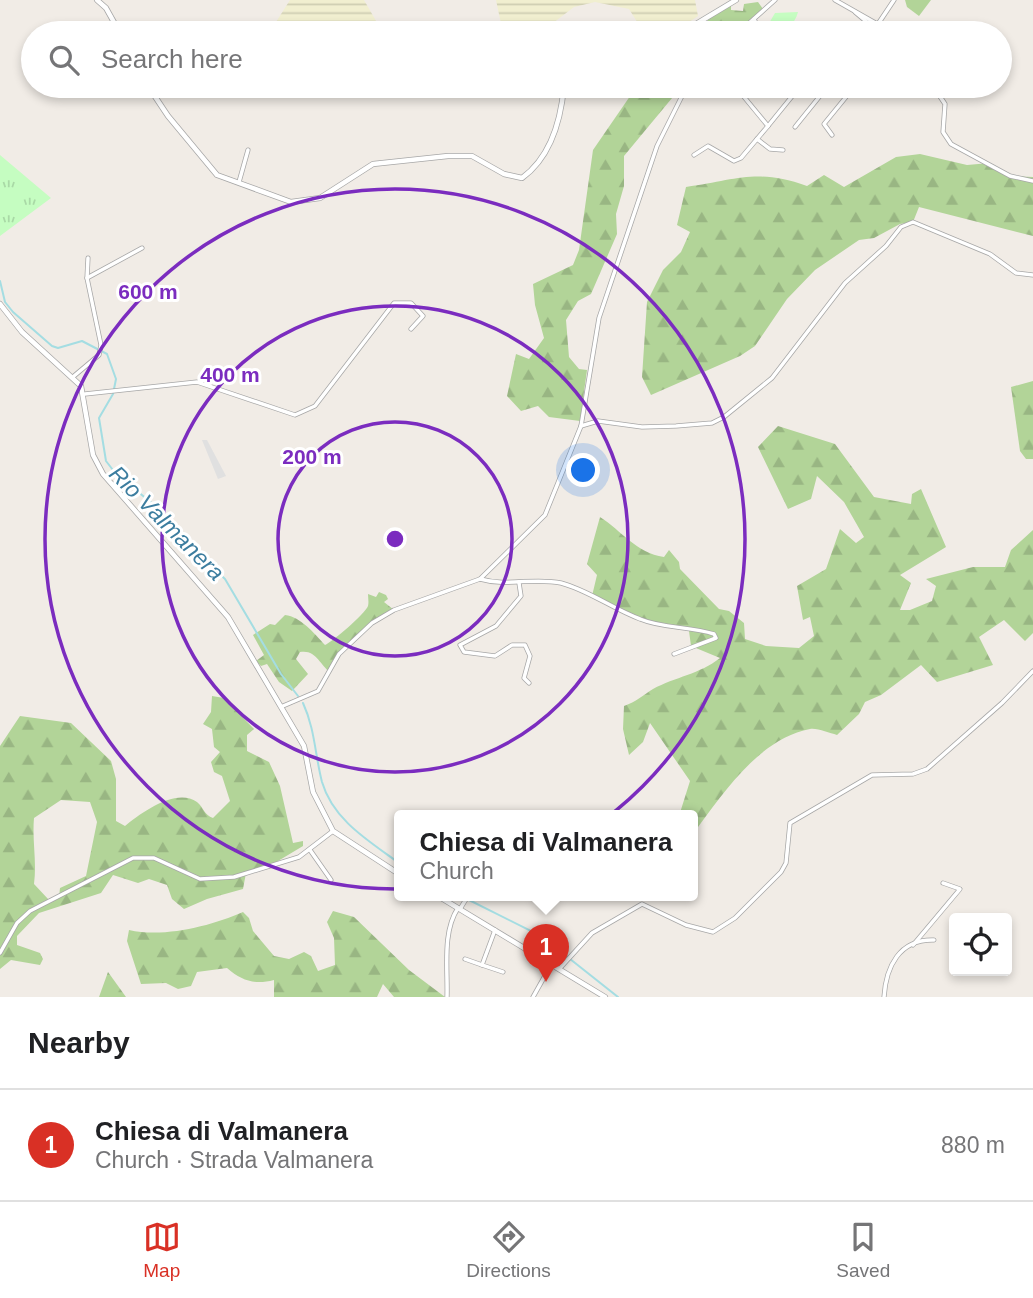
<!DOCTYPE html>
<meta charset="utf-8">
<style>
:root{--surface:#fff;--page:#f2f2f2;--text:#202124;--muted:#757577;--line:#e0e0e0;--accent:#d93025}
body{margin:0;font-family:Arial,sans-serif;background:var(--page);color:var(--text)}
.controls{position:absolute;right:21px;bottom:21px;display:grid;overflow:hidden;border-radius:7px;box-shadow:0 4px 10px #0003}
.controls button{width:63px;height:63px;display:grid;place-items:center;padding:0;border:0;border-bottom:2px solid var(--line);background:var(--surface);color:var(--text);font:35px sans-serif}
.you{position:absolute;left:584px;top:471px;width:24px;height:24px;margin:-18px;border:5px solid #fff;border-radius:50%;background:#1a73e8;box-shadow:0 0 0 10px #1a73e833}
.badge{display:grid;place-items:center;width:46px;height:46px;border-radius:50%;background:var(--accent);color:#fff;font-size:23px;font-weight:700}
.pin{position:absolute;translate:-50% -58px;filter:drop-shadow(0 2px 4px #0008)}
.pin::after{content:'';position:absolute;top:37px;width:24px;height:21px;background:inherit;clip-path:polygon(0 0,100% 0,50% 100%)}
.popup{position:absolute;left:394px;top:810px;width:304px;height:91px;box-sizing:border-box;display:grid;place-content:center;border-radius:7px;background:var(--surface);filter:drop-shadow(0 2px 5px #0005);font-size:23px;white-space:nowrap;color:var(--muted)}
.popup b{font-size:26px;color:var(--text)}
.popup::after{content:'';position:absolute;left:50%;top:100%;margin-left:-14px;border:14px solid transparent;border-top-color:var(--surface)}
.list{margin:0;padding:0;list-style:none}
h2{display:flex;justify-content:space-between;align-items:center;height:91px;margin:0;padding:0 28px;font-size:30px}
h2 small{font-size:23px;font-weight:400;color:var(--muted)}
.list li{display:grid;grid-template-columns:46px 1fr auto;gap:21px;align-items:center;box-sizing:border-box;height:112px;padding:0 28px;border-top:2px solid var(--line)}
.list b{display:block;font-size:26px;white-space:nowrap}
.list p{margin:0;font-size:23px;white-space:nowrap;color:var(--muted)}
.list em{font-size:23px;font-style:normal;color:var(--muted)}
.icon{flex:none;width:38px;height:38px;fill:none;stroke:currentColor;stroke-width:2;stroke-linecap:round;stroke-linejoin:round}
.map{position:relative;flex:none;width:1033px;height:997px;overflow:hidden}
.search{position:absolute;background:var(--surface);box-shadow:0 4px 10px #0003;left:21px;right:21px;top:21px;height:77px;display:flex;align-items:center;gap:18px;box-sizing:border-box;padding:0 24px;border-radius:38px;color:var(--muted);font-size:26px}
.sheet{height:203px;background:var(--surface)}
nav{display:flex;justify-content:space-around;align-items:center;box-sizing:border-box;height:98px;border-top:2px solid var(--line);background:var(--surface);font-size:19px;color:var(--muted)}
nav a{display:grid;justify-items:center;gap:4px}
nav .on{color:var(--accent)}
.map>svg:first-child{display:block}
</style>
<div class="map">
<svg width="1033" height="997" viewBox="0 0 1033 997">
<defs>
<pattern id="farmland-rules" width="6" height="5" patternUnits="userSpaceOnUse" patternTransform="scale(1.75)"><rect width="6" height="5" fill="#f1efd0"/><path d="M0 2.5h6" fill="none" stroke="#cecdb2"/></pattern>
<pattern id="forest-firs" width="22" height="20" patternUnits="userSpaceOnUse" patternTransform="scale(1.75)"><rect width="22" height="20" fill="#b2d498"/><path d="M5 1l3.5 6h-7zM16 11l3.5 6h-7z" fill="#99b683"/></pattern>
<pattern id="park-tufts" width="24" height="20" patternUnits="userSpaceOnUse" patternTransform="scale(1.75)"><rect width="24" height="20" fill="#c5fdc1"/><path d="M3 7l-1-3M5 7V3M7 7l1-3M15 17l-1-3M17 17v-4M19 17l1-3" fill="none" stroke="#a9d9a6"/></pattern>
</defs>
<rect width="100%" height="100%" fill="#f1ece6"/>
<!-- farmland -->
<g fill="url(#farmland-rules)">
<path d="M290,0H364L383,33H269Z"/>
<path d="M496,0H695L698,16L673,33H644L629,9L595,2L574,7L540,33H503Z"/>
</g>
<!-- forest -->
<g fill="url(#forest-firs)" fill-rule="evenodd">
<path d="M905,0H931L919,16L907,7Z"/>
<path d="M758,2L763,9L735,33H710L707,18L731,4V10L743,11L744,4Z"/>
<path d="M637,86H682L624,156V186L616,214L617,234L591,294L578,301L566,320L569,357L579,369L587,370L580,421L549,417L538,406L521,411L507,396L516,354L529,359L544,338L535,305L533,284L573,265L579,250L593,150Z"/>
<path d="M920,154L967,165L990,163L1010,176L1033,177V236L919,207L913,222L900,224L874,238L859,240L815,270L787,299L755,346L740,356L651,395L642,377L647,302L663,270L681,252L690,232L677,225L686,187C736,180 757,168 807,186L824,175L844,187L896,157Z"/>
<path d="M1033,381V459H1026L1020,451L1011,387Z"/>
<path d="M778,426L835,444L874,497L911,504L912,494L921,489L946,547L900,575L911,583L900,610H910L932,601L936,586L926,579L973,567H1005L1011,550L1033,530V633L1025,641L1004,620L979,637L993,665L937,682L921,665L881,695L865,702L859,714L837,735C829,733 818,728 810,729C758,739 722,795 693,834V816H679L690,781L650,723L643,742L629,755L623,729L624,706C636,702 643,695 653,689C675,677 700,674 720,658L691,646L689,631L640,619L592,596L597,575L587,564L600,517C622,531 636,553 664,557L669,550L679,562L680,569L719,609L729,611L744,623L745,639L766,646L799,648L814,636L810,617L803,620L797,586L826,569L840,529L856,543L864,537L844,502L817,476L811,499L788,509L758,447Z"/>
<path d="M379,592L386,595L388,599L384,602L394,610C367,626 344,644 330,672C320,665 316,649 300,652L296,659L308,674L292,691L279,682L267,664L261,666L256,661L264,655L253,635L270,624L275,625L285,615C301,617 314,633 325,645C332,642 365,614 368,606C369,602 368,598 368,594L376,597Z"/>
<path d="M212,696L224,698L254,729L247,735V751L269,762L280,786L293,843L303,841V846L268,867L246,873L243,889L207,899L184,909L172,899L167,885L149,879L138,883L113,875L101,893L39,913L17,936V945L40,953L43,959L40,965L11,960L0,969V746L20,716L71,723L111,761L116,779V821L125,826C141,813 176,787 197,802C204,808 204,815 213,818L230,801L222,776L214,772L211,762L220,752L214,747L212,729L203,724L211,712ZM61,800L90,802L97,822L86,876L60,888L59,897L49,900L34,884C37,861 32,841 34,818Z"/>
<path d="M333,911L354,917L409,970L445,997H394L383,984L377,997H274V980C255,985 242,981 227,968L197,972L191,986L178,989L166,983L141,984L127,941L129,930C164,938 211,926 243,912L249,918L253,931L274,956L289,959L304,952L311,956L318,971L335,965L334,938L327,922Z"/>
<path d="M108,972L126,997H99Z"/>
</g>
<!-- park -->
<g fill="url(#park-tufts)">
<path d="M798,12C794,28 779,36 765,30L775,13Z"/>
<path d="M0,155L51,198L0,236Z"/>
</g>
<!-- parking -->
<path fill="#e0e0e0" d="M202,440H207L226,476L218,479Z"/>
<g fill="none" stroke-linecap="round" stroke-linejoin="round">
<!-- stream -->
<g stroke="#a4dde2" stroke-width="2">
<path d="M0,281L5,302L13,312L52,346L58,348L82,341L107,354L116,379L113,394L99,418L106,461L116,474L153,504L190,546L225,579L281,674L298,696"/>
<path d="M303,703C315,729 315,755 322,782C333,820 369,841 399,863"/>
<path d="M461,896L555,943L565,955L618,997"/>
</g>
<!-- minor casing -->
<g stroke="#a7a7a7" stroke-width="5">
<g id="minor">
<path d="M835,0L879,25L886,33"/>
<path d="M855,12L880,33"/>
<path d="M754,19L761,33"/>
<path d="M878,24L894,0"/>
<path d="M738,33L775,0"/>
<path d="M783,33L803,29L832,33"/>
<path d="M735,86L768,126L798,89L794,86"/>
<path d="M933,86L945,104L943,132L951,144L1010,176L1033,181"/>
<path d="M795,127L828,86"/>
<path d="M832,135L824,124L855,86"/>
<path d="M757,139L770,149L783,150"/>
<path d="M694,155L708,146L734,161L741,158L768,126"/>
<path d="M239,182L248,150"/>
<path d="M87,278L88,258"/>
<path d="M74,376L99,355L101,345L87,278L142,248"/>
<path d="M85,394L197,382L295,415L315,406L394,303H411L423,316L411,329"/>
<path d="M581,426L598,421L642,427L676,426L712,423L724,417L772,378L845,283L886,246L901,227L913,222L990,254L1016,273L1033,275"/>
<path d="M480,579C507,587 534,577 561,583C588,590 613,609 640,619C664,629 690,626 714,634L716,638L674,654"/>
<path d="M519,583L521,596L496,626L460,645L464,652L495,656L512,645H525L530,656L524,678L529,683"/>
<path d="M283,706L318,691L339,654L372,623L394,610L480,579L545,515L581,426L599,318L657,146L687,86"/>
<path d="M310,850L331,880"/>
<path d="M460,909L468,896"/>
<path d="M495,930L482,965L503,972"/>
<path d="M913,945L960,889L943,883"/>
<path d="M0,953L17,923L30,911L133,858H154L200,879L234,877L299,857L333,831"/>
<path d="M465,959L482,965"/>
<path d="M560,968L592,933L642,904L686,925L713,932L735,918L781,872L786,863L790,823L872,775L913,774L927,769L1002,703L1033,671"/>
<path d="M447,997C448,969 442,932 458,908"/>
<path d="M533,997L551,965"/>
<path d="M884,997C886,967 899,939 934,940"/>
</g>
</g>
<!-- tertiary casing -->
<g stroke="#a7a7a7" stroke-width="6">
<g id="tertiary">
<path d="M97,0L106,8L120,33"/>
<path d="M681,33L736,0"/>
<path d="M148,86L168,116L217,175L291,202L320,198L373,164L448,156H472L504,174L522,178C551,157 561,119 564,86"/>
<path d="M0,304L22,332L81,386L93,455L103,474L228,617L304,746L313,792L333,831L399,874"/>
<path d="M438,896L605,997"/>
</g>
</g>
<!-- minor -->
<use href="#minor" stroke="#fff" stroke-width="3.5"/>
<!-- tertiary -->
<use href="#tertiary" stroke="#fff" stroke-width="4.5"/>
</g>
<!-- distance rings -->
<g fill="none" stroke="#7b2cbf" stroke-width="3.5">
<circle cx="395" cy="539" r="117"/>
<circle cx="395" cy="539" r="233"/>
<circle cx="395" cy="539" r="350"/>
</g>
<g text-anchor="middle" stroke-width="6" stroke-linejoin="round" paint-order="stroke">
<!-- water labels -->
<g font-size="23" font-style="italic" fill="#3c7d9f" stroke="#fff">
<text transform="translate(167 523) rotate(45)" y="8">Rio Valmanera</text>
</g>
</g>
<circle cx="395" cy="539" r="10" fill="#7b2cbf" stroke="#fff" stroke-width="3.5"/>
<g font-size="21" text-anchor="middle" font-weight="bold" fill="#7b2cbf" stroke="#fff" stroke-width="6" stroke-linejoin="round" paint-order="stroke">
<text x="148" y="299">600 m</text>
<text x="230" y="382">400 m</text>
<text x="312" y="464">200 m</text>
</g>
</svg>
<div class="controls">
<button><svg class="icon" aria-label="locate" viewBox="0 0 24 24"><circle cx="12" cy="12" r="6"/><path d="M12 2v4M12 18v4M2 12h4M18 12h4"/></svg></button>
</div>
<div class="you"></div>
<div class="pin badge" style="left:546px;top:982px">1</div>
<div class="popup"><b>Chiesa di Valmanera</b>Church</div>
<div class="search"><svg class="icon" aria-label="search" viewBox="0 0 24 24"><circle cx="10" cy="10" r="6"/><path d="M15 15l6 6"/></svg>Search here</div>
</div>
<section class="sheet">
<h2>Nearby<small></small></h2>
<ul class="list">
<li><span class="badge">1</span><div><b>Chiesa di Valmanera</b><p>Church · Strada Valmanera</p></div><em>880 m</em></li>
</ul>
</section>
<nav>
<a class="on"><svg class="icon" aria-label="map" viewBox="0 0 24 24"><path d="M3 6l6-2 6 2 6-2v14l-6 2-6-2-6 2zM9 4v14M15 6v14"/></svg>Map</a>
<a><svg class="icon" aria-label="directions" viewBox="0 0 24 24"><path d="M12 3l9 9-9 9-9-9zM9 14v-3h6M13 9l2 2-2 2"/></svg>Directions</a>
<a><svg class="icon" aria-label="saved" viewBox="0 0 24 24"><path d="M7 4h10v16l-5-4-5 4z"/></svg>Saved</a>
</nav>
